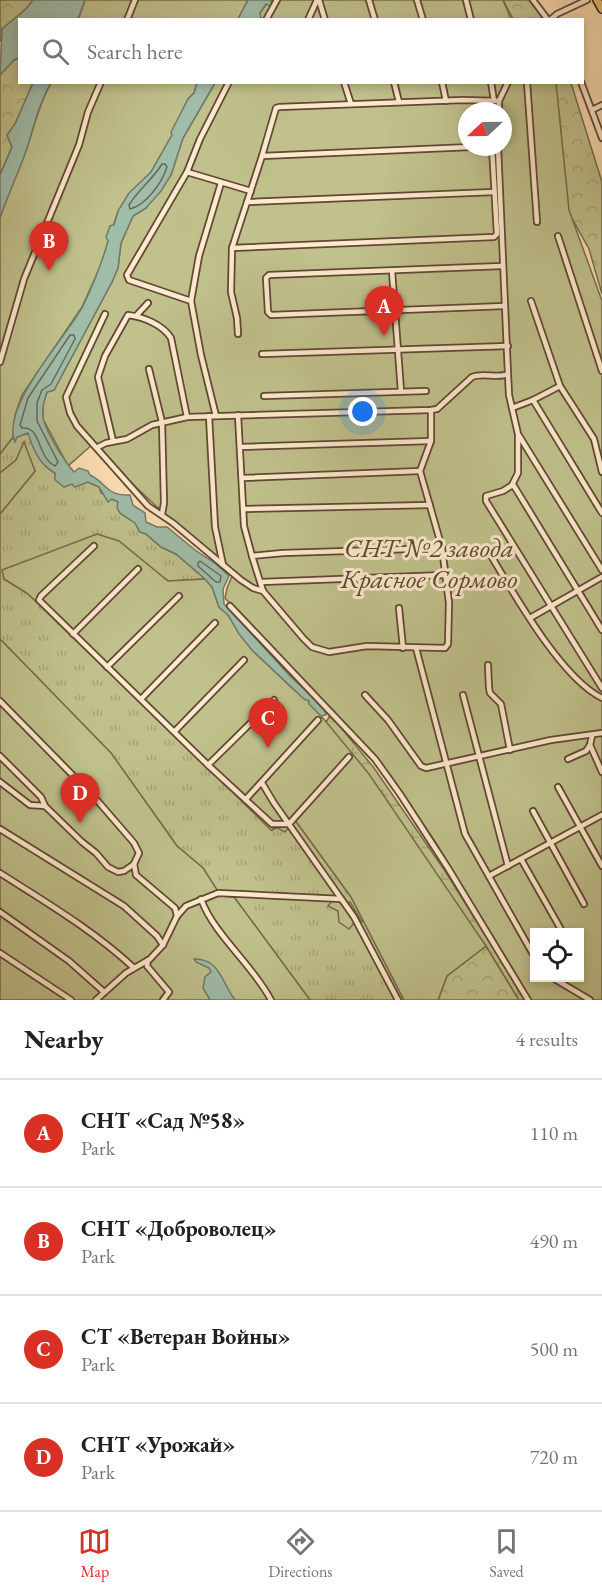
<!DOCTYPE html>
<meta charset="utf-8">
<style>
:root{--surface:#fff;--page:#f2f2f2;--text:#202124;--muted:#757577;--line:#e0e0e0;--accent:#d93025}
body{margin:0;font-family:"EB Garamond",serif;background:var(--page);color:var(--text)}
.controls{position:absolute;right:18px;bottom:18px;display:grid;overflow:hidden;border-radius:0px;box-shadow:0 3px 9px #0003}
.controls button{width:54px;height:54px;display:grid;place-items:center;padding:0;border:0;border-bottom:2px solid var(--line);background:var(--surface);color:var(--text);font:30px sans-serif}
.compass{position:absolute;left:458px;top:102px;width:54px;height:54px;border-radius:50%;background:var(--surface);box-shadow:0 3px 9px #0003;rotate:248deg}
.you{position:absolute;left:363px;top:412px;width:21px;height:21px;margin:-15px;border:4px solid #fff;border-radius:50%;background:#1a73e8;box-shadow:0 0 0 9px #1a73e833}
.badge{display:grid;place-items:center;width:39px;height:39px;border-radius:50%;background:var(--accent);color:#fff;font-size:20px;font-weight:700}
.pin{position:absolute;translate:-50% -50px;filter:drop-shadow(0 2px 3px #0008)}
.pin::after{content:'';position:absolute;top:32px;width:21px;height:18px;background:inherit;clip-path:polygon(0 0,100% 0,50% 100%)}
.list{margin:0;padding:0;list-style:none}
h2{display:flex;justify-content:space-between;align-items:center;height:78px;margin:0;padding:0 24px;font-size:26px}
h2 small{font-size:20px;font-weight:400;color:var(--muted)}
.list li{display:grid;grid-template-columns:39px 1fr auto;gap:18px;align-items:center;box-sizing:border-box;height:108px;padding:0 24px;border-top:2px solid var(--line)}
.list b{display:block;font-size:22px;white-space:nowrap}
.list p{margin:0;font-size:20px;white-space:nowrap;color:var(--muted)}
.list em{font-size:20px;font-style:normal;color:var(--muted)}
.icon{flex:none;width:33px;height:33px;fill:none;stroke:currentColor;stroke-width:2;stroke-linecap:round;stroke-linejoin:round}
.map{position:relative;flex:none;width:602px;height:1000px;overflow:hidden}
.search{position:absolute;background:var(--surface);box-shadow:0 3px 9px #0003;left:18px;right:18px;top:18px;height:66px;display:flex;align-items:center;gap:15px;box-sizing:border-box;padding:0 21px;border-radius:0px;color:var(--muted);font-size:22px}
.sheet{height:510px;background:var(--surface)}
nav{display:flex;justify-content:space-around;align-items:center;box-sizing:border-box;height:84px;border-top:2px solid var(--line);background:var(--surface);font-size:16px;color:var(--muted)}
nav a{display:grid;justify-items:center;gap:3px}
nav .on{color:var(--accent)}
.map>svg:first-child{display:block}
</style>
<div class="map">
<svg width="602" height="1000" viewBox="0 0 602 1000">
<defs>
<pattern id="grass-tufts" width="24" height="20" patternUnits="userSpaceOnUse" patternTransform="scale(1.5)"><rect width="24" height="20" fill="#c0c18c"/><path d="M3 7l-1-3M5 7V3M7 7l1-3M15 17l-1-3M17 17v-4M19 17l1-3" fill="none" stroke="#a5a577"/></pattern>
<pattern id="forest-crowns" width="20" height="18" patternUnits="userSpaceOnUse" patternTransform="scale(1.5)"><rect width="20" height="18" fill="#c0c18c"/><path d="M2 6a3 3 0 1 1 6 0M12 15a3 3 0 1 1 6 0" fill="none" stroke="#a5a577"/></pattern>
<pattern id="wetland-marsh" width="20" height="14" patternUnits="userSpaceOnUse" patternTransform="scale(1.5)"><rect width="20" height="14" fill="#c0c18c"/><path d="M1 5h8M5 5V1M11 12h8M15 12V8" fill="none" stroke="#a5a577"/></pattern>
</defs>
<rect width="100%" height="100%" fill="#fddfb4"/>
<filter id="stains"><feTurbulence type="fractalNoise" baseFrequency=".00333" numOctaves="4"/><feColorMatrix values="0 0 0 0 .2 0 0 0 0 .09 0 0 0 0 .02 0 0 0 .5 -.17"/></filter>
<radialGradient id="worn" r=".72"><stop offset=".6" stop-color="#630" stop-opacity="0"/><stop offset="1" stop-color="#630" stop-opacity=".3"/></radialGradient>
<!-- grass -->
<path fill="url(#grass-tufts)" stroke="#766c4b" stroke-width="1.5" d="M29,433C33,450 40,465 55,473L56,480L64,487L72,484L75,487L88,482L99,487L101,493L118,502L120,513L135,523L140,532L146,534L161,547L176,554L205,579L168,581L119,542L4,579L27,593L272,830L295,820L351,897L404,1000H310L234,897H221L203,868L177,846L111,753L0,639V514L35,471L24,443L16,460L0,473V454L13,437L15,441L17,437Z"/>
<!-- forest -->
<g fill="url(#forest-crowns)" stroke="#766c4b" stroke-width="1.5">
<path d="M0,0H33L26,9L2,29V38L0,41Z"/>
<path d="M503,0H529L544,19H513Z"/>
<path d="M19,58L20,82L33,83L15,124L7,135L12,147L0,175V75L14,60Z"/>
<path d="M546,83H571L602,182V294L589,249L568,211L559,112Z"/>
<path d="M332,901L350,902L362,922L354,923L349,929L339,922L338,911L328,906Z"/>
<path d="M486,946L519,1000H438L447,976Z"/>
</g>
<!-- wetland -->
<path fill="url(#wetland-marsh)" stroke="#766c4b" stroke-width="1.5" d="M329,717L334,719L374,768L445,871L526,1000H519L486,946L326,722Z"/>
<!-- garden -->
<g fill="#c0c18c" stroke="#766c4b" stroke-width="1.5" fill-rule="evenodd">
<path d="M85,0H248L238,19L78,20Z"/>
<path d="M270,0H503L511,19L261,20L260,13L267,3H272Z"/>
<path d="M51,83H197L194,93L188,99L172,135L151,172L118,211L101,265L82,307L22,395L15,415L13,437L0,454V218C7,196 17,175 25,153C34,129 38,105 51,83Z"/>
<path d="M215,83H556L569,210L602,301V1000H530L436,843L381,763L225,598L227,588L233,574C185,532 137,491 93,444L68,466L43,419V404L47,392L54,390L112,282L118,268L121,243L133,216L146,208L171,175L183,138ZM467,111H503V147H467ZM534,933H580V978H534Z"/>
<path d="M24,442L35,471L0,514V473L16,460Z"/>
<path d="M97,534L119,541L168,581L205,579L212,587L219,607L228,615L252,650L291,687L309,701L369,774L486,946L447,976L438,1000H404L351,897L295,820L285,832L276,827L271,830L151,712L27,593L4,579L2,570Z"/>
<path d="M0,639L111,753L177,846L203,868L221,896L234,897L310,1000H0Z"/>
</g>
<!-- water -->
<g fill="#a0bdaa" stroke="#727a6a" stroke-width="1.5">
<path d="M33,0H85L78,19L20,20L19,58L14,60L0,75L2,29L26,9Z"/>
<path d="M248,0H270L272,3L270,6L266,4L260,13L261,19H238Z"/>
<path d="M33,83H51C39,103 34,126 27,148C19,172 8,194 0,218V175L12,147L7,135L15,124Z"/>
<path d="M197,83H215L183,138L171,175L161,191L146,208L133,216L121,243L118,268L112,282L54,390L47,392C44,400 42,408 43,417C44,429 65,462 74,472L79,468L88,471L90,475C107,483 106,496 130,495L133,505L145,513L146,522L157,527H167L195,550L216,564L229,576L223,589L224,604L291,677L325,708L326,715L321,716L309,704V701L304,699L252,650L239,634L228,615L219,607L212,587L205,579L176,554L161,547L146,534L140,532L135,523L120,513L117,508L118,502L112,499L108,502L99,487L88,482L75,487L72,484L64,487L55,480V473C40,465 33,450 28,433L17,437L15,442C0,406 67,337 83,306C93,285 102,263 108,241L106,237L110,226L114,225L118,211L129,193L151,172L172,135L171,132L188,99L194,93Z"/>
<path d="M194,959C220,958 222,984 235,1000H210L203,988L205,977L211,972L209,968L196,962Z"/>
</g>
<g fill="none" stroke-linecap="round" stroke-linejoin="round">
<!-- shore -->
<g stroke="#666a5a" stroke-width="1.5">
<path d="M162,164H165L167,167C162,183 146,205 130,209L129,205C138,190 153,179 162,164Z"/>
<path d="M70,335H74L75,339L51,384L42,390L37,403V421L58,462L55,466C36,456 42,426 22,428L20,425L28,398Z"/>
<path d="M200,561L221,576L220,582H216L198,566V563Z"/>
</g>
<!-- street casing -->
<g stroke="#604834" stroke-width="8">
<g id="street">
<path d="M319,0L325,20"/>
<path d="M369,0L375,20"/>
<path d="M417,0L423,20"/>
<path d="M466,0L471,20"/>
<path d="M533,0L548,20"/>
<path d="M127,20L135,0"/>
<path d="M266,20L277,0"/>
<path d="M308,20L317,0"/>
<path d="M550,20L557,14L587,0"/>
<path d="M229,82L200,139L187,172L251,191"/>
<path d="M344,82L351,104"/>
<path d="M394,82L399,102"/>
<path d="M442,82L446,101"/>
<path d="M491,82L494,101"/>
<path d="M527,82L537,222"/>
<path d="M581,82L602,138"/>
<path d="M489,101L490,111"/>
<path d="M592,110L602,105"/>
<path d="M499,111V101L508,82"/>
<path d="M262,156L471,147"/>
<path d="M187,172L127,275L129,280L191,301"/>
<path d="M247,202L494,192"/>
<path d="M558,236L602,371"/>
<path d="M232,248L494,237L497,234L492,147"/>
<path d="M502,266L269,275L266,278L268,312L271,315L505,306"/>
<path d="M392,271L401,391"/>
<path d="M531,301L560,386L594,439L602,472"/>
<path d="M105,314L66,397L70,413L77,426L148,506L173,523L241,580L253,588L263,591"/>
<path d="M136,316L148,303"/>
<path d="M238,334L237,318L231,292L232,248L262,156L276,108L279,107L463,100L499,101"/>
<path d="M262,354L508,346"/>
<path d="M0,362L24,279L79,145L88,112L101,82"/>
<path d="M149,369L162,422L164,503L162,514"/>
<path d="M508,374L509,395L518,434L602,570"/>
<path d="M264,396L426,391"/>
<path d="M533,400L602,513"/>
<path d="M512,408L533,400L560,386"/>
<path d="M238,415L244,526L252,556L263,591L303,638L312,647L329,652L367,646L445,648L448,644L449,603L442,548L420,471L431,441V410"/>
<path d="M209,416L215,527L223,565"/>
<path d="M216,416L201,355L191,301L199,256L221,183"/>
<path d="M113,441L98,377L105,356L128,315C144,317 163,325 171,338L187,417"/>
<path d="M98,447L106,443L127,439L152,425L187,417L431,410L437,409L472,377C484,372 497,379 508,374L498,147"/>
<path d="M240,447L431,441"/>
<path d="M243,478L420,471"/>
<path d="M512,485L518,473V436"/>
<path d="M244,509L430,505"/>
<path d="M94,546L41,596L39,600L208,765L272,824H289L349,757"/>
<path d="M490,554C514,594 561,678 602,698"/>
<path d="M252,556L283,553L442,548"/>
<path d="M261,582L445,575"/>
<path d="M230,606L375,759L400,794L448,868L528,1000"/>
<path d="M399,608L403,648"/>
<path d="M530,618L602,577"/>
<path d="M602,630L514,486H511L503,491L486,496V501L602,688"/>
<path d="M73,634L138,569"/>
<path d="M416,648L465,834L534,956"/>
<path d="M488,665L489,688L490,693L501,704L510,750"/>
<path d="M107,667L179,596"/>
<path d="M365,695L388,720L421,766L426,768L551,740L602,733"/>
<path d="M463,695L508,866"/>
<path d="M141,699L215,623"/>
<path d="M0,701L96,799L134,843L139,853L134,864L136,875L175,908L177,916"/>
<path d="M175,731L244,660"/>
<path d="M592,736L590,745L602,772"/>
<path d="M0,756L41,797L45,806"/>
<path d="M568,759L586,751L590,745"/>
<path d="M208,765L274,700"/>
<path d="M0,782L30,805L45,806L82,842L96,853L108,867L118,872L124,871L134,864"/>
<path d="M262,783L274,803L354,917L398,1000"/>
<path d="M558,787L602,866"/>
<path d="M246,799L318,720"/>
<path d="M533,811L584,904"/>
<path d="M0,829L124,906L157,936L163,945"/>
<path d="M521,859L563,933"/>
<path d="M0,873C47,903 93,930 134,968"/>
<path d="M489,876L602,815"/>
<path d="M201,899C214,935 253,965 271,1000"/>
<path d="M0,912L69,961L104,992"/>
<path d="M0,953L71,1000"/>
<path d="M148,960L147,966L169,992L163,1000"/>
<path d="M553,978L590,1000"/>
<path d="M96,1000L126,973L150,959L163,945L177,916L186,906L218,893L341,899"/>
</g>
</g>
<!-- primary casing -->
<g stroke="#2c160a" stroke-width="10">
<path id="primary" d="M597,0L602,9"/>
</g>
<!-- street -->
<use href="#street" stroke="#feeace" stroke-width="4.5"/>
<!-- primary -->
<use href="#primary" stroke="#eec07a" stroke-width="7"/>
</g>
<g text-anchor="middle" stroke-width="6" stroke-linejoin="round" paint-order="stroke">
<!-- park labels -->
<g font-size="27" font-style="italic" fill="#584931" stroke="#feeace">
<text x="429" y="557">СНТ №2 завода<tspan x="429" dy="31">Красное Сормово</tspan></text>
</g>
</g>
<rect width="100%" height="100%" filter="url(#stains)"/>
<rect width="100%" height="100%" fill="url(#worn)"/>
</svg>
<div class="controls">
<button><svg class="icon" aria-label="locate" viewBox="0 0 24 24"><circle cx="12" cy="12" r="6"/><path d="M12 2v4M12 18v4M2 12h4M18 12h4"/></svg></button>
</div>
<svg class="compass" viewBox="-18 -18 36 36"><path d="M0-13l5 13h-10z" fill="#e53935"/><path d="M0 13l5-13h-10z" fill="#757577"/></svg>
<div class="you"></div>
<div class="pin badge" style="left:384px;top:336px">A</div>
<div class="pin badge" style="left:49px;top:271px">B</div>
<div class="pin badge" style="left:268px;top:748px">C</div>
<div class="pin badge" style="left:80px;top:823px">D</div>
<div class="search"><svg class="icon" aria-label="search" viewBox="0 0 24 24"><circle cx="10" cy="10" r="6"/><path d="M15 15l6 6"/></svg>Search here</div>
</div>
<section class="sheet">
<h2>Nearby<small>4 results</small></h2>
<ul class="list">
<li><span class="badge">A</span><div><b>СНТ «Сад №58»</b><p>Park</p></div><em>110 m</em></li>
<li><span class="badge">B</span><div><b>СНТ «Доброволец»</b><p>Park</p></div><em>490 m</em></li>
<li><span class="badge">C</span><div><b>СТ «Ветеран Войны»</b><p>Park</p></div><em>500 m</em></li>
<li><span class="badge">D</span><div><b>СНТ «Урожай»</b><p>Park</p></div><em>720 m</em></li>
</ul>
</section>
<nav>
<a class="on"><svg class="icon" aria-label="map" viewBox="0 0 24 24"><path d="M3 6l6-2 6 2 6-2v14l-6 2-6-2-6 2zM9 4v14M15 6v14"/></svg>Map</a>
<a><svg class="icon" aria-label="directions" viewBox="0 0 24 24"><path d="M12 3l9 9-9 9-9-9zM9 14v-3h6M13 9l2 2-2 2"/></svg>Directions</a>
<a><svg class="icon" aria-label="saved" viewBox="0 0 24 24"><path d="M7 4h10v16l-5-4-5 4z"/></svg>Saved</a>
</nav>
